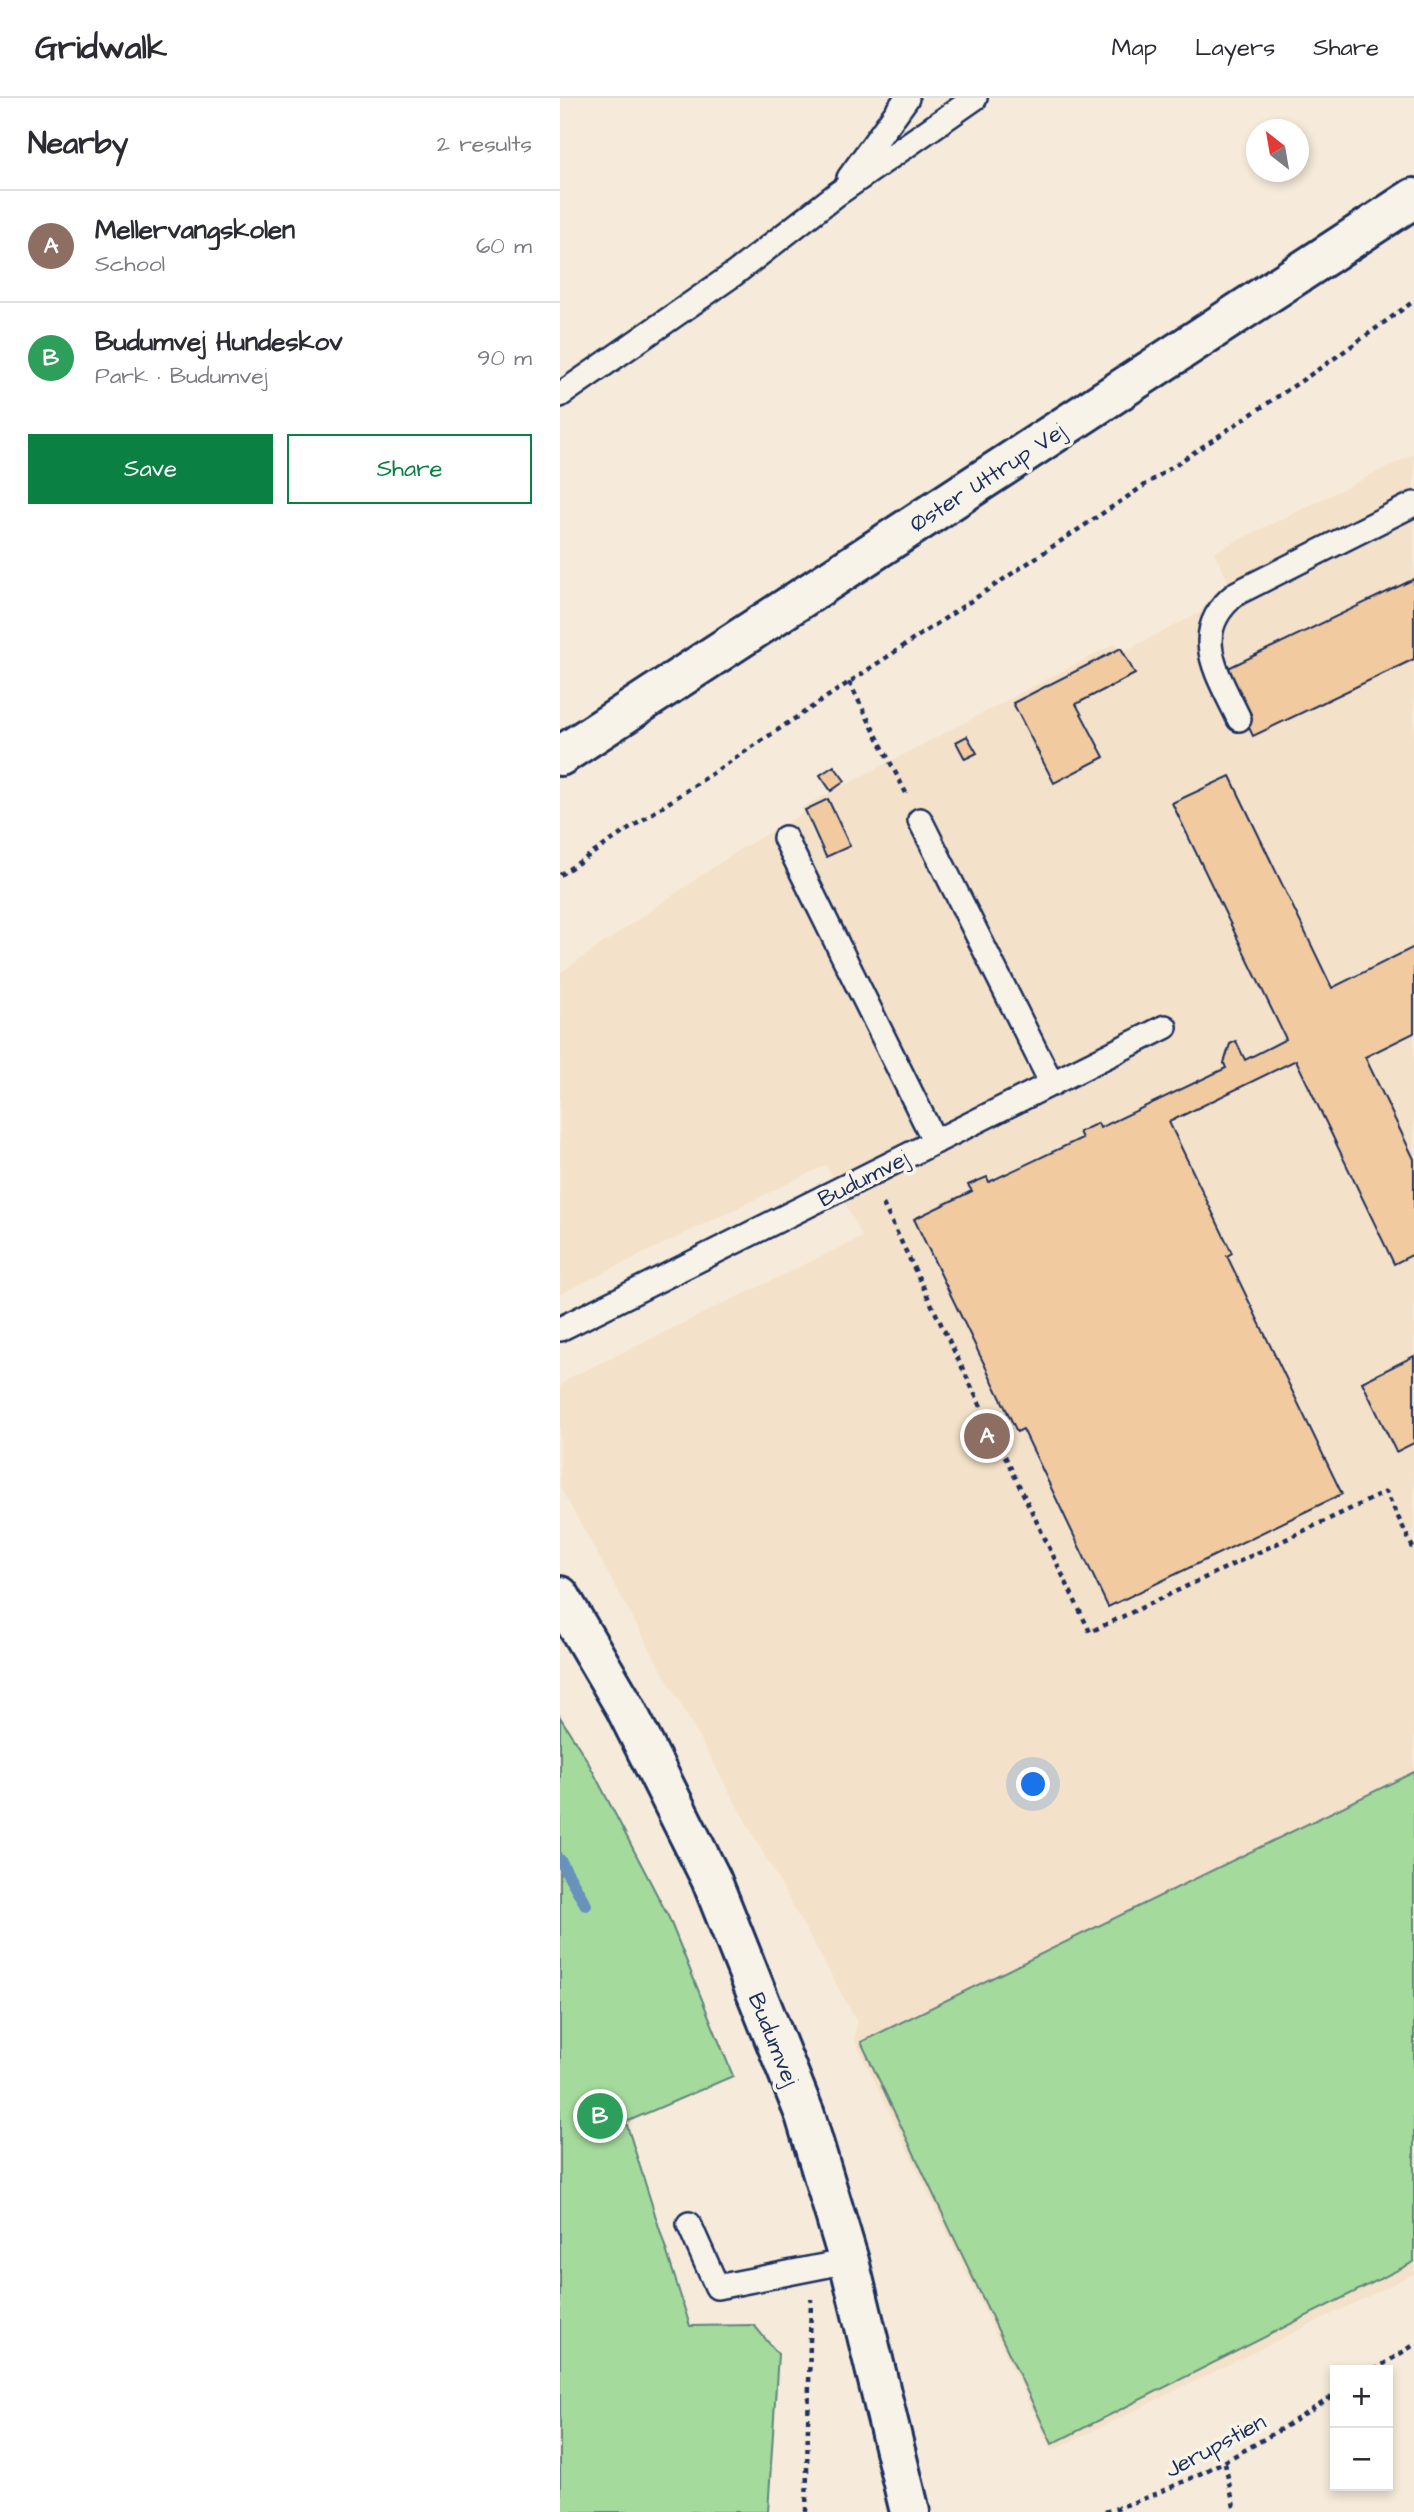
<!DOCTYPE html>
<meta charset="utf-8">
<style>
:root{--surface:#fff;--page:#f7f7f7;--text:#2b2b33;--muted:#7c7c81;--line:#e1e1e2;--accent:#0b8043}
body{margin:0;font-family:"Architects Daughter",sans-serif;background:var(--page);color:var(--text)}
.controls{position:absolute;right:21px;bottom:21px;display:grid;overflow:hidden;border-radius:0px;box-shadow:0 4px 10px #0003}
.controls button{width:63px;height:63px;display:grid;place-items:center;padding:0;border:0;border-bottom:2px solid var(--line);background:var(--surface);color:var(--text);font:35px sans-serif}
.compass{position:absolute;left:686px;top:21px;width:63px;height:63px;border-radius:50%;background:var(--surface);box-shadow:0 4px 10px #0003;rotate:329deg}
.you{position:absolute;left:474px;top:1687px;width:24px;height:24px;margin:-18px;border:5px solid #fff;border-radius:50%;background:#1a73e8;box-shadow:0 0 0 10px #1a73e833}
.badge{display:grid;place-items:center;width:46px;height:46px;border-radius:50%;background:var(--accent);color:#fff;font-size:23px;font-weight:700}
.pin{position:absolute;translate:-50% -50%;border:4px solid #fff;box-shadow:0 2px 7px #0006}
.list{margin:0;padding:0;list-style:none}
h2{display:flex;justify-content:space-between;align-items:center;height:91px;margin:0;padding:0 28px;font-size:30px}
h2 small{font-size:23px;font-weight:400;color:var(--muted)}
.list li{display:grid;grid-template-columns:46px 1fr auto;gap:21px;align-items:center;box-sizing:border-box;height:112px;padding:0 28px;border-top:2px solid var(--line)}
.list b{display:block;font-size:26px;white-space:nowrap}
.list p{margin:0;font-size:23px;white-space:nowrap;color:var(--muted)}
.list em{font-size:23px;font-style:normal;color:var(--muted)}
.actions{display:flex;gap:14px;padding:21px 28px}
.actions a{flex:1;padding:16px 0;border:2px solid var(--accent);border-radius:0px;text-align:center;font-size:24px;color:var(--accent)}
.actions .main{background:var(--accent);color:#fff}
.map{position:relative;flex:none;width:854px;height:2414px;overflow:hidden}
header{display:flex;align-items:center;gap:42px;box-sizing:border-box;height:98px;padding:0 35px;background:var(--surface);border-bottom:2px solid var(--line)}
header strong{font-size:33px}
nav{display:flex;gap:38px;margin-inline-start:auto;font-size:24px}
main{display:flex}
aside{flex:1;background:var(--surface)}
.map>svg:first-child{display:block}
</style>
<header>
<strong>Gridwalk</strong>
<nav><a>Map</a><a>Layers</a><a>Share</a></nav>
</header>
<main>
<aside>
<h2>Nearby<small>2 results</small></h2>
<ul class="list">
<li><span class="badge" style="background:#8d6e63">A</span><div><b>Mellervangskolen</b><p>School</p></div><em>60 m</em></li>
<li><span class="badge" style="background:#2e9e5b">B</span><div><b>Budumvej Hundeskov</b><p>Park · Budumvej</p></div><em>90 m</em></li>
</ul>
<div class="actions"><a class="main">Save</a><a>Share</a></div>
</aside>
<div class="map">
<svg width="854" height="2414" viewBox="0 0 854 2414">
<rect width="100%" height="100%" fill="#f6ebda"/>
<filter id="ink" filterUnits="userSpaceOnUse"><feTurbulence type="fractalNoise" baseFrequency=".0143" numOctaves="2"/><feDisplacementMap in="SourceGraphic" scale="14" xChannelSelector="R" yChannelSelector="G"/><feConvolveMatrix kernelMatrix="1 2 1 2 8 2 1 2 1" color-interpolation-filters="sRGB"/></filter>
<g filter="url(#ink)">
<!-- built -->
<path fill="#f4e1c9" d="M854,356V2176L492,2353L294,1941L297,1924L0,1389V1288L9,1280L302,1139L266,1067L0,1196V875L177,753L243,715L241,710L556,545L562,554L639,515L656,494L669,485L654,454Z"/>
<!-- green -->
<g fill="#a5da9d" stroke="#60847e" stroke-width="2">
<path d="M0,1619L27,1662L109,1820L173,1978L66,2024L130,2228L194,2227L218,2256L208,2414H0Z"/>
<path d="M854,1674V2164L492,2346L301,1944Z"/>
</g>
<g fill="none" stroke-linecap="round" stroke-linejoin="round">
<!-- stream -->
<path stroke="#6791bc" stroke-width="12" d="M0,1762L26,1807"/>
</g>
<!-- building -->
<g fill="#f1caa0" stroke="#1b2f5e" stroke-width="2">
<path d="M854,481V561L693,638L662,573Z"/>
<path d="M561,550L575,576L516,606L544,659L494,685L453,605Z"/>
<path d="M407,638L417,655L405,661L396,644Z"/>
<path d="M274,668L285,683L271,693L260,677Z"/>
<path d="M670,678L772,890L854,849V935L805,959L854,1061V1156L834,1166L736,962L609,1024L672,1155L667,1158L782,1396L548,1509L463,1331L457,1334L354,1121L412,1093L408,1087L427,1079L429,1084L522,1040L519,1034L538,1025L540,1030L666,970L664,965L670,946L676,943L685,962L726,941L612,705Z"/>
<path d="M268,701L290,748L266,759L245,712Z"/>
<path d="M854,1258V1345L836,1354L802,1284Z"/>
</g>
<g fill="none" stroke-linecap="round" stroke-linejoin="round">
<!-- lane casing -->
<g stroke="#1b2f5e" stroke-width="28">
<g id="lane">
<path d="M289,80L347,0"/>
<path d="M0,297L174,176L277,96L415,0"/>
<path d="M679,621C658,576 627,534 677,495L854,406"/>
<path d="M360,722L492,986"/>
<path d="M225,740L375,1044"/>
<path d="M0,1231L605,929"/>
<path d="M129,2126L157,2189L289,2163"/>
</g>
</g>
<!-- secondary casing -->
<g stroke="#1b2f5e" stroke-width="44">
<g id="secondary">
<path d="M0,658L854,100"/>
<path d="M0,1498L65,1609L151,1781L245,2017L289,2163L350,2414"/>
</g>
</g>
<!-- path -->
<g stroke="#1b2f5e" stroke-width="4.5" stroke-dasharray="5 5" stroke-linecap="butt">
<path d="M289,584L346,695"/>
<path d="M0,777L765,267L854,203"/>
<path d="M323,1106L530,1534L826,1394L854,1452"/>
<path d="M814,2272L854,2247"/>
<path d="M665,2365L675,2414"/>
<path d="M246,2414L251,2201"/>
<path d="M545,2414C629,2388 702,2344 775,2297"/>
</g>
<!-- lane -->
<use href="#lane" stroke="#f7f3e8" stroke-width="23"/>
<!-- secondary -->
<use href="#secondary" stroke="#f7f3e8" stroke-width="38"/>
</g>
</g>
<g text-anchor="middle" stroke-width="7" stroke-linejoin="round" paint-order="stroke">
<!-- street labels -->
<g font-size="23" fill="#1b2f5e" stroke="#f7f3e8">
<text transform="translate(427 379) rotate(-33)" y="8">Øster Uttrup Vej</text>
<text transform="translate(303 1080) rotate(-27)" y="8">Budumvej</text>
<text transform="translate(214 1941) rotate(68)" y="8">Budumvej</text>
<text transform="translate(655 2347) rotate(-28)" y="8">Jerupstien</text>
</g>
</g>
</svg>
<div class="controls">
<button>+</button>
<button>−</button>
</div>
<svg class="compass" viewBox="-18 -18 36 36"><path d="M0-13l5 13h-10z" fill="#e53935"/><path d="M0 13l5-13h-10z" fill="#7c7c81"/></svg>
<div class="you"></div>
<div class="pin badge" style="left:427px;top:1338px;background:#8d6e63">A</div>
<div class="pin badge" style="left:40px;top:2018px;background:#2e9e5b">B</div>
</div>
</main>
